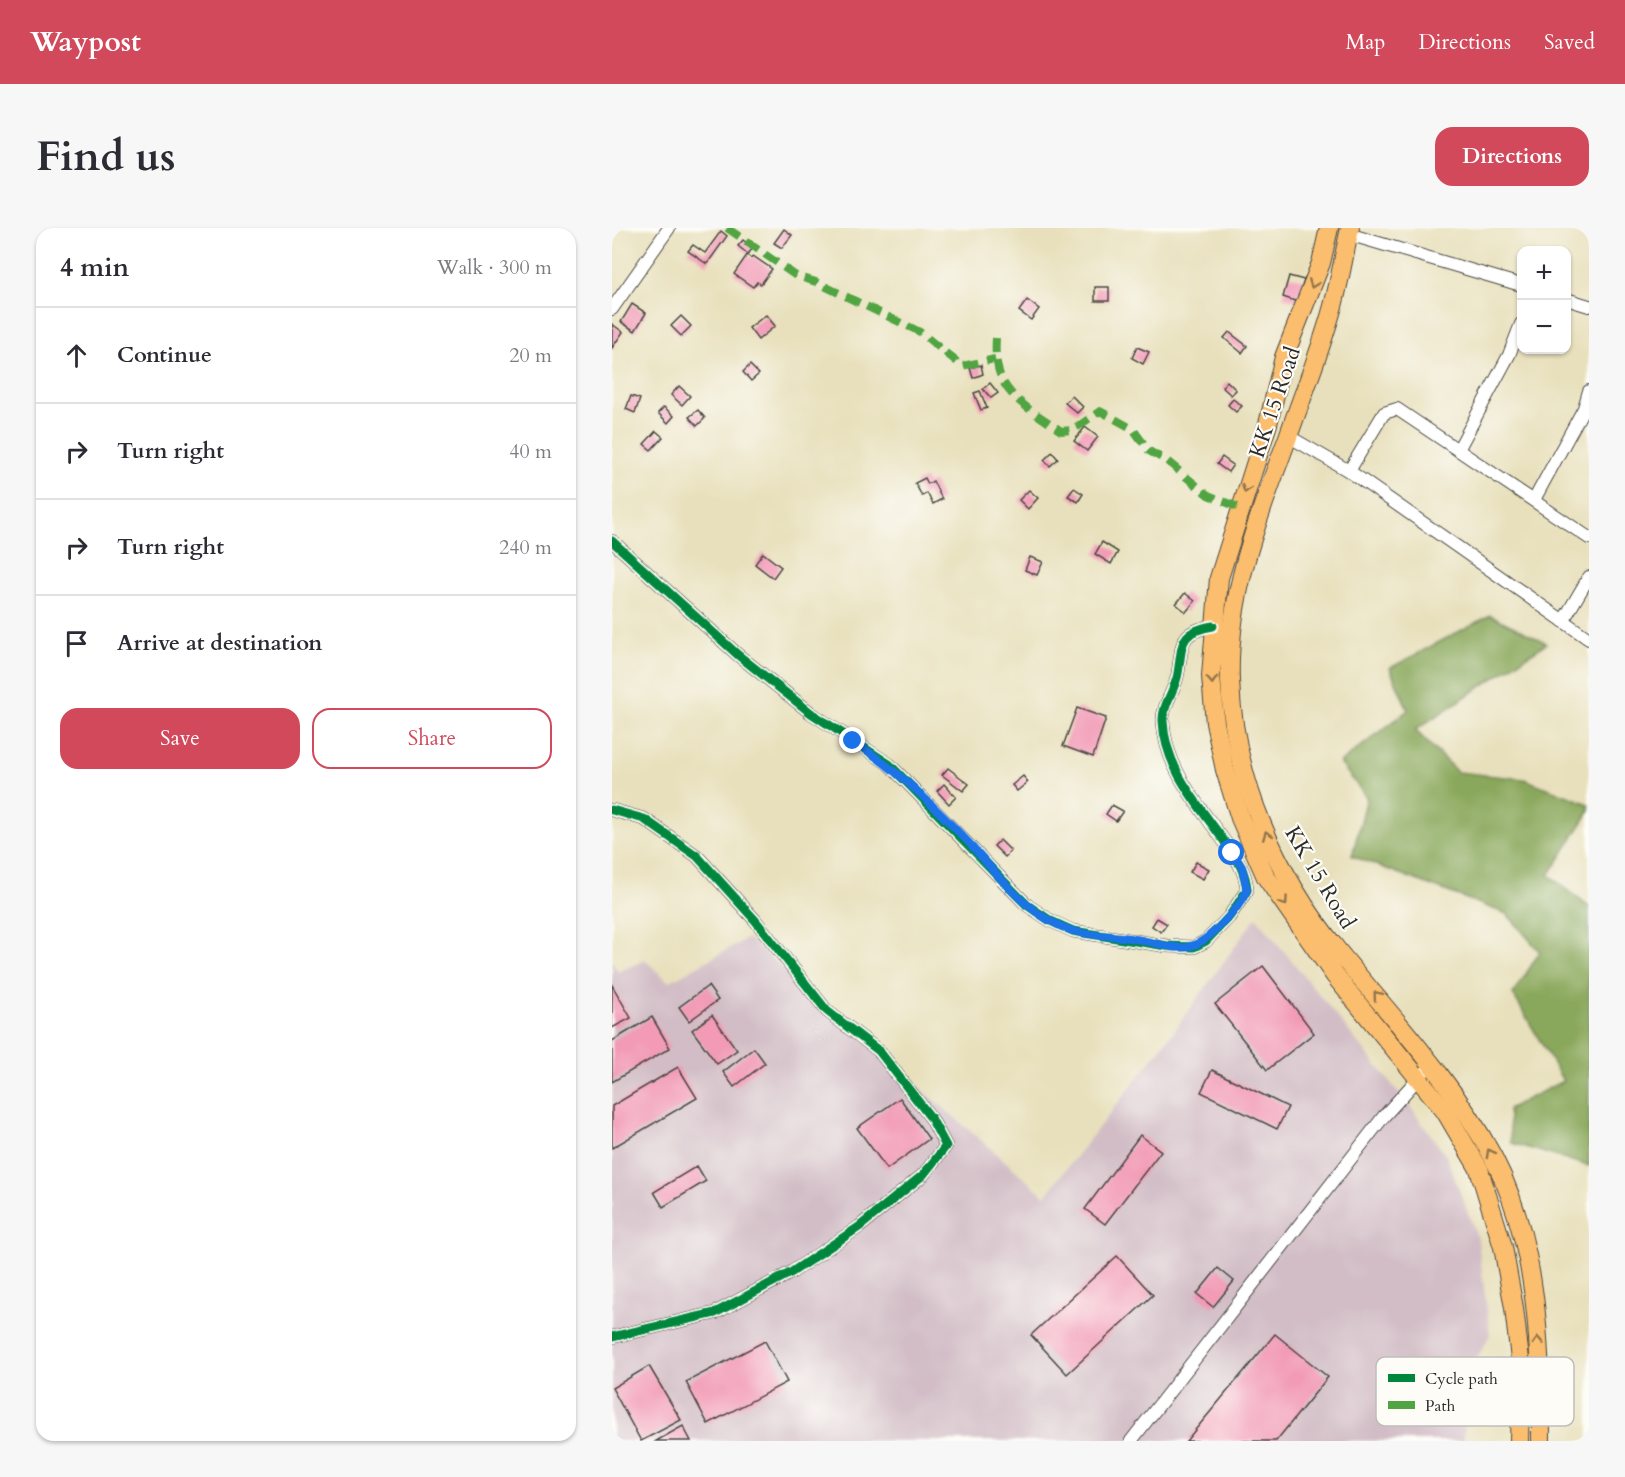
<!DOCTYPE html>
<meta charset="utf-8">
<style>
:root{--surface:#fff;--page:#f7f7f7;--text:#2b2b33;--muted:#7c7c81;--line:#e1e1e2;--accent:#d1495b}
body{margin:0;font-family:Cardo,serif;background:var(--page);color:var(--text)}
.controls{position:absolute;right:18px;top:18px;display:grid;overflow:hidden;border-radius:12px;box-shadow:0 2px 4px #0004}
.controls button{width:54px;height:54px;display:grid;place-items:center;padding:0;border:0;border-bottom:2px solid var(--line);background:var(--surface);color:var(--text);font:30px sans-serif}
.stop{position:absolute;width:18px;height:18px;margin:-14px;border:4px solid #1a73e8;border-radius:50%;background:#fff}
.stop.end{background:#1a73e8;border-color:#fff;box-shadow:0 2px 6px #0008}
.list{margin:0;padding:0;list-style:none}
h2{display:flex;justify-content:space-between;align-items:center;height:78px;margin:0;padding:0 24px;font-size:26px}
h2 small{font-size:20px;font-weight:400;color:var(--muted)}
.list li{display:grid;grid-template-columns:39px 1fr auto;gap:18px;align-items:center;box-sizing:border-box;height:96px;padding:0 24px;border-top:2px solid var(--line)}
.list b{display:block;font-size:22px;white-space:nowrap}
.list em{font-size:20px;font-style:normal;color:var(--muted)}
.actions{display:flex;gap:12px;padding:18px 24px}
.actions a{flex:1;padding:14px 0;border:2px solid var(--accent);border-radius:18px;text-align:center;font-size:21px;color:var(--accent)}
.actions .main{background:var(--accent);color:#fff}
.icon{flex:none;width:33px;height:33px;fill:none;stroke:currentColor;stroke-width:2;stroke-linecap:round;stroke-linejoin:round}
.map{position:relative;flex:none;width:977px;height:1213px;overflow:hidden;border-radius:18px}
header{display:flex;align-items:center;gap:36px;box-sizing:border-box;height:84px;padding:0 30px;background:var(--accent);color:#fff}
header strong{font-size:28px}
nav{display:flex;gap:33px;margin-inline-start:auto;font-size:21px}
.intro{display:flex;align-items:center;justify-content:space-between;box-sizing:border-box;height:144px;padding:0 36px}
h1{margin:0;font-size:42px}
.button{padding:15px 27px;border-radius:18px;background:var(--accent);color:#fff;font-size:21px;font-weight:700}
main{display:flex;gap:36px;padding:0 36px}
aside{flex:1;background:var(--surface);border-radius:18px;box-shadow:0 2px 4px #0004}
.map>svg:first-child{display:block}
</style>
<header>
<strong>Waypost</strong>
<nav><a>Map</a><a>Directions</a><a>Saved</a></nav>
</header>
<div class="intro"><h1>Find us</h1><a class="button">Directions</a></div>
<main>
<aside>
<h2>4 min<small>Walk · 300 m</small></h2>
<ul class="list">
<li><svg class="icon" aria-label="ahead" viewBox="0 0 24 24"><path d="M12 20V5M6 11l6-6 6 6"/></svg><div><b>Continue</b></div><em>20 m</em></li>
<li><svg class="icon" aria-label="right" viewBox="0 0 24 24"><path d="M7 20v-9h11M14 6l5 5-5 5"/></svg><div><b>Turn right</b></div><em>40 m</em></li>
<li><svg class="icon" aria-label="right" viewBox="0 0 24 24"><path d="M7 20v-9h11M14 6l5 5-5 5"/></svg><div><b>Turn right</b></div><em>240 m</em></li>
<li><svg class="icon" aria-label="arrive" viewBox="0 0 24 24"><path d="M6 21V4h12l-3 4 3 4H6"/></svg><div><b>Arrive at destination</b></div></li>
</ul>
<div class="actions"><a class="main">Save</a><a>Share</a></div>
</aside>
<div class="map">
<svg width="977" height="1213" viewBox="0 0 977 1213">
<rect width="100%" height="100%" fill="#fdfcf7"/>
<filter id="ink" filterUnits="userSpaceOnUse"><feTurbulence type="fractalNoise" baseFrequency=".0167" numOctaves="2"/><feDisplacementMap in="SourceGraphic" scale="12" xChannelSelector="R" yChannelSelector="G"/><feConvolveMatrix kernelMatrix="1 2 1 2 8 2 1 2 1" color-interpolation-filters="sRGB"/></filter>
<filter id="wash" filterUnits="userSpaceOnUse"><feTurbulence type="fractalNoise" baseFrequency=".008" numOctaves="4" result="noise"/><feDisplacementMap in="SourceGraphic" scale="24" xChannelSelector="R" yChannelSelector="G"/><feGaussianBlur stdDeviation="1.35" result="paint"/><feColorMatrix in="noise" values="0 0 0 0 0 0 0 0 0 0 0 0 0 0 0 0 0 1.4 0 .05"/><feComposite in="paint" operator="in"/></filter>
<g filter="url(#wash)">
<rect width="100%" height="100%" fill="#e8e0bc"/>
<!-- industrial -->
<path fill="#d2bdc6" d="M644,689L800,881L834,928L866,1011L878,1107L853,1151L852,1213H0V733L6,744L33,732L57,754L136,710L433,968L560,806Z"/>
<!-- forest -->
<path fill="#8aa85b" stroke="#5a6a43" stroke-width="1.5" d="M878,387L935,415L803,502L845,544L912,551L977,576V584L937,647L977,679V938L899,915L896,881L951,853L901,766L928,724L895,686L740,628L755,570L728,535L796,482L778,440Z"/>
<g id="blocks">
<!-- building -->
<g fill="#f29ab6">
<path d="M172,1L180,7L170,20L162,15Z"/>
<path d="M109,3L115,8L95,36L76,23L81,17L93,25Z"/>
<path d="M131,12L141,20L136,26L126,18Z"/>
<path d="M135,27L139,30L141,28L160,41L149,56L145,54L141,59L122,46Z"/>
<path d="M677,48L692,52L686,74L671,69Z"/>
<rect x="483" y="59" width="14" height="14"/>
<path d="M415,72L427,81L419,92L407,83Z"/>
<path d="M20,76L34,85L23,103L9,94Z"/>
<path d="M154,87L163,98L146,112L137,100Z"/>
<path d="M69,88L79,98L69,108L59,98Z"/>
<path d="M0,96L11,104L0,120Z"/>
<path d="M617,104L635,118L630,125L612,110Z"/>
<path d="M525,119L537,124L531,136L520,130Z"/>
<path d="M138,137L147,146L139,153L131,144Z"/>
<path d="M369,137L371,146L361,150L358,140Z"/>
<path d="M615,153L624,162L619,167L610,159Z"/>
<path d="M378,155L386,165L379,170L371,161Z"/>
<path d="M67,158L78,168L70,177L59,167Z"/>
<path d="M368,163L375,180L369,182L362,165Z"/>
<path d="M19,168L28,171L23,185L14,181Z"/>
<path d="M460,168L471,179L465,185L453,175Z"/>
<path d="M621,171L630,178L624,184L616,177Z"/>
<path d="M52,179L62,188L56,195L46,185Z"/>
<path d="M86,182L93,190L85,198L77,189Z"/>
<path d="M473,199L486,209L475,223L462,213Z"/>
<path d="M44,203L51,209L39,222L32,216Z"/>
<path d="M440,224L446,231L438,238L432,232Z"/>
<path d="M610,229L621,237L616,244L605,236Z"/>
<path d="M313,250L316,256L321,253L330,271L321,276L315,265L310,268L303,255Z"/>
<path d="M462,260L471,266L466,274L456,268Z"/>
<path d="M417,262L426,270L416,281L407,272Z"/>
<path d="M490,314L506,324L499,336L483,326Z"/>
<path d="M151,325L169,339L161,350L143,336Z"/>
<path d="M418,329L431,334L425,347L413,342Z"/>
<path d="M573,365L583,373L574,384L564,376Z"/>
<path d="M465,480L494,490L481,529L451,518Z"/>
<path d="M336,540L357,556L351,563L330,547Z"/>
<path d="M411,548L416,554L405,563L400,557Z"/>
<path d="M332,556L344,569L337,576L325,563Z"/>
<path d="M500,577L511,583L504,593L494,586Z"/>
<path d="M388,612L399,623L393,629L382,618Z"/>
<path d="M584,634L597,641L591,651L578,644Z"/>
<path d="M545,690L555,696L549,704L540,698Z"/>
<path d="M651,738L702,805L655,842L603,776Z"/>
<path d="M0,757L19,790L0,800Z"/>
<path d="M96,758L106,772L77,793L67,779Z"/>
<path d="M100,787L125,822L105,836L80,802Z"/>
<path d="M40,789L58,820L0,854V813Z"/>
<path d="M142,820L153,835L122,859L111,844Z"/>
<path d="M66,839L85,870L0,920V878Z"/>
<path d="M600,842L676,879L665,901L589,864Z"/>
<path d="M288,870L317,911L275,941L245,900Z"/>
<path d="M528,907L549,923L493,996L473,981Z"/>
<path d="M85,938L94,953L51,979L42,964Z"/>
<path d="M505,1028L541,1067L455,1146L419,1107Z"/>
<path d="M606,1040L622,1053L601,1079L585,1066Z"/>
<path d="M663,1106L716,1149L664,1213H574Z"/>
<path d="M153,1113L175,1154L96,1196L74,1154Z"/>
<path d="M37,1138L69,1192L29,1213L0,1160Z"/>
<path d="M71,1198L79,1213H44Z"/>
</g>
</g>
</g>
<g filter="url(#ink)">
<use href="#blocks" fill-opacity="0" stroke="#474641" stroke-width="1.5"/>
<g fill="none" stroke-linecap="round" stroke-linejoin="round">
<!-- minor casing -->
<g stroke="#474641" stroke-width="14">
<g id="minor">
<path d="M736,6L909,57"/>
<path d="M954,71L977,78"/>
<path d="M0,81L57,0"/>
<path d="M676,208L737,243L977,411"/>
<path d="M846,222L897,127L909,96"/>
<path d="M737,243L772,185L785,181L977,310"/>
<path d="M922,272L972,180L977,163"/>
<path d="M0,313L126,427L199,485L277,536L415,677L439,693L461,703L555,718L582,719L594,713L617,689L635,662C634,641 621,626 610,610C584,574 553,539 551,493C550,477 564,461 566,445C571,414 567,404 601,398"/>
<path d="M951,393L977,349"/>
<path d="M0,582L32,591L85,628L143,692L215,783L267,823L319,890L334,918L311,947L247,999L180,1044L103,1085L0,1109"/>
<path d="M519,1213L772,888L811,845"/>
</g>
</g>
<!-- highway casing -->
<g stroke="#474641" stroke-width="20">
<g id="highway">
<path d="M717,0L709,35L672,129L656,196L607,350L599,448L603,495L613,542L628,590L654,649L723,748L833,883L867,941L891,1019L902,1080L909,1140L907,1213"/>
<path d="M738,0C732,26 728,52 721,78C709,122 691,166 676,209C647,287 615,367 618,452C621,550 664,648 726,723C781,791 840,852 881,929C926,1015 929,1118 929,1213"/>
</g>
</g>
<!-- minor -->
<use href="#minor" stroke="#fff" stroke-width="12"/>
<!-- highway -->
<use href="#highway" stroke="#fbbe6e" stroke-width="18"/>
<!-- quiet -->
<g stroke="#51a443" stroke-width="8" stroke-dasharray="15 8" stroke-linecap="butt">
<path d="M115,0L184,48L204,54L308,104L350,138L383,131"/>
<path d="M384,110C380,165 410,175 449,203L461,202L488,183L521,201L537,223L555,233L596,267L628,280"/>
</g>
<!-- cycleway casing -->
<g stroke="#fdfcf7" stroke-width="13">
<g id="cycleway">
<path d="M0,313L126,427L199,485L277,536L415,677L439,693L461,703L555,718L582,719L594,713L617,689L635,662C634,641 621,626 610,610C584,574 553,539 551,493C550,477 564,461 566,445C571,414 567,404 601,398"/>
<path d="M0,582L32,591L85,628L143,692L215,783L267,823L319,890L334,918L311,947L247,999L180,1044L103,1085L0,1109"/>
</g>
</g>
<!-- cycleway -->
<use href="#cycleway" stroke="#00873e" stroke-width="9"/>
</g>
<!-- one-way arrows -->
<defs><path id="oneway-chevron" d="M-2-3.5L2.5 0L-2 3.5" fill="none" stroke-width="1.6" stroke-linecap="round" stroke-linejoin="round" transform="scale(1.5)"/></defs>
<g stroke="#93744c">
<use href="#oneway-chevron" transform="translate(701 56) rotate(111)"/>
<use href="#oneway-chevron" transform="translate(634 261) rotate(108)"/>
<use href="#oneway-chevron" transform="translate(600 452) rotate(88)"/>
<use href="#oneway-chevron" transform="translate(655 607) rotate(-111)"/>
<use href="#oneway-chevron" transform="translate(672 674) rotate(55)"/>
<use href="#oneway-chevron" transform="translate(765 767) rotate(-130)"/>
<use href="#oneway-chevron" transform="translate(878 925) rotate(-119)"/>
<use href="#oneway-chevron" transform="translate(926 1113) rotate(-93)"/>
</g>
</g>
<g fill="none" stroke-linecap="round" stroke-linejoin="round" filter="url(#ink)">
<!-- route -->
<path stroke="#1a73e8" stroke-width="8" d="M241,513C286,542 320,576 357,615C387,648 416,689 461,703C483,709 507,707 529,712C570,722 580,727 611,695C620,685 630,675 635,662L630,639L620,625"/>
</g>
<g text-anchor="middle" stroke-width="4.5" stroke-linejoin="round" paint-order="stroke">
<!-- street labels -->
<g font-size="22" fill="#2b2b2b" stroke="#fdfcf7">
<text transform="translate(662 174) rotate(-71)" y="8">KK 15 Road</text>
<text transform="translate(709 649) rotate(59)" y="8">KK 15 Road</text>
</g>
</g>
<!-- legend -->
<rect x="764" y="1129" width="198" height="69" rx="9" fill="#fdfcf7" stroke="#bebdba" stroke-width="1.5"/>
<rect x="776" y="1146" width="27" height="8" fill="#00873e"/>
<rect x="776" y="1173" width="27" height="8" fill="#51a443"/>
<g font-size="16" fill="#2b2b2b">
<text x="813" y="1156">Cycle path</text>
<text x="813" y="1183">Path</text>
</g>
</svg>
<div class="controls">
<button>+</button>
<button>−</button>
</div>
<div class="stop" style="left:620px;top:625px"></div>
<div class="stop end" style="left:241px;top:513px"></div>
</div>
</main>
